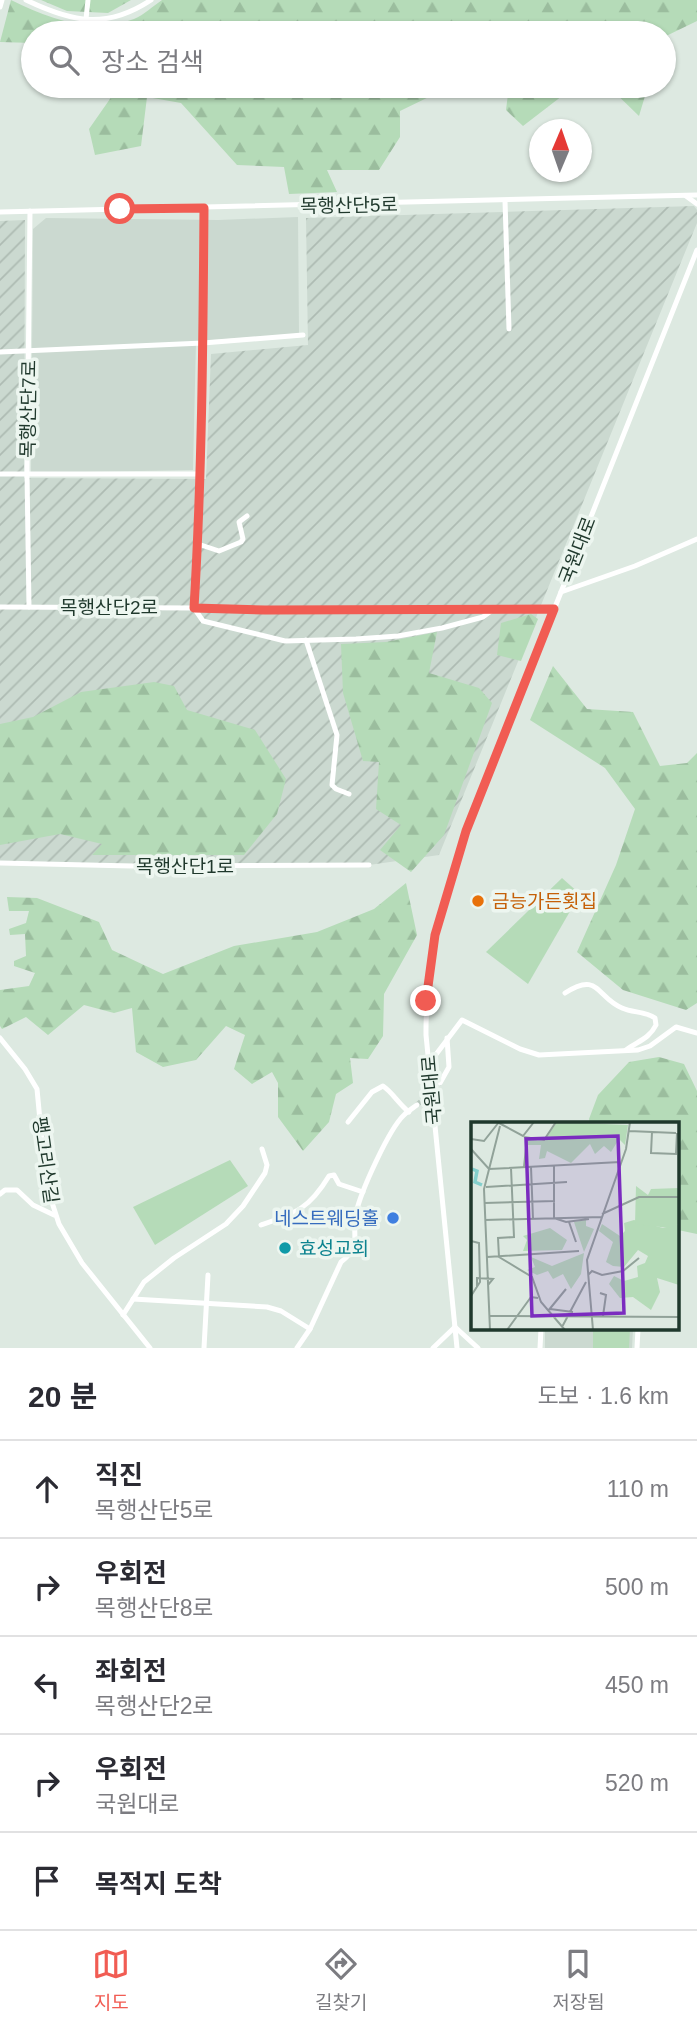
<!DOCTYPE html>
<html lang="ko">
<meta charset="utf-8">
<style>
:root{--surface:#fff;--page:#f7f7f7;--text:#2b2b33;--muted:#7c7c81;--line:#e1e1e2;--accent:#f15c53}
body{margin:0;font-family:Arial,"Noto Sans KR",sans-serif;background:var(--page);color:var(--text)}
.compass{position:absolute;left:529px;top:119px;width:63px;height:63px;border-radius:50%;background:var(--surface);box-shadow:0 2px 5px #0004;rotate:2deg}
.stop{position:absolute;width:21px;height:21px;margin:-16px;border:5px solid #f15c53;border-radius:50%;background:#fff}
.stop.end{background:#f15c53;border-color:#fff;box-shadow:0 2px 7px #0008}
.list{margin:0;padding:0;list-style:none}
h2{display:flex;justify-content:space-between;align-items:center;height:91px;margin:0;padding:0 28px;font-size:30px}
h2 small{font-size:23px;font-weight:400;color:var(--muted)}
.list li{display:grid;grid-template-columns:46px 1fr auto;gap:21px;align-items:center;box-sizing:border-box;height:98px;padding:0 28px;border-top:2px solid var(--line)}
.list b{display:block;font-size:26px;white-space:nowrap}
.list p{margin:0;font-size:23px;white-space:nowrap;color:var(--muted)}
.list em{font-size:23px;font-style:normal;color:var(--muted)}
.icon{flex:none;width:38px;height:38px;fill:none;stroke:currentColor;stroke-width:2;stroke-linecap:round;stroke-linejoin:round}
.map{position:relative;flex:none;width:697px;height:1348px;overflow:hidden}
.search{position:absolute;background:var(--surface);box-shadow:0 2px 5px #0004;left:21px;right:21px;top:21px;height:77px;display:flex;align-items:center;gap:18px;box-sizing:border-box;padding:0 24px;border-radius:38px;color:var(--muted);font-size:26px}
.sheet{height:581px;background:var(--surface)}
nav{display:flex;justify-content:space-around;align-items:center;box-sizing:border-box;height:98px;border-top:2px solid var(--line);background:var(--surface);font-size:19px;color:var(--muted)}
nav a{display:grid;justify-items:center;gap:4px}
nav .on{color:var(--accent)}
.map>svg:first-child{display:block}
</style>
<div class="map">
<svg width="697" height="1348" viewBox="0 0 697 1348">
<defs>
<pattern id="industrial-furrows" width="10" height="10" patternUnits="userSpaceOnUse" patternTransform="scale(1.75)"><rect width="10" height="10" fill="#cbd9d0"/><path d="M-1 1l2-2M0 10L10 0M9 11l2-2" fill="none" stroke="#aebbb3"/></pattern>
<pattern id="forest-firs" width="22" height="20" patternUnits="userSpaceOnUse" patternTransform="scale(1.75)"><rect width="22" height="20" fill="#b5dbb8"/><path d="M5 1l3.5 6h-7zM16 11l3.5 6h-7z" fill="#9bbd9e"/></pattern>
</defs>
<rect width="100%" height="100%" fill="#dde9e1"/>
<!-- built -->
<g fill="#cbd9d0">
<path d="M298,217L299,334L196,341L193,470L31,473L33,229L46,218L218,220Z"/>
<path d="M545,1329H633L632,1348H545Z"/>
</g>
<!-- industrial -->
<path fill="url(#industrial-furrows)" d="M694,206L697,210V223L439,855L369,865L0,863V221L25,220L24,478L206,479L211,354L308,345L306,218Z"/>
<!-- green -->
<g fill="#b5dbb8">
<path d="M562,878L580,894L528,984L486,952Z"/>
<path d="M230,1160L248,1186L155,1245L133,1207Z"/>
<path d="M593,1329H630L629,1348H593Z"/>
</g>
<!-- forest -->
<g fill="url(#forest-firs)">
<path d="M11,0C50,19 91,35 134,19C144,15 153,6 162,0H697V21L664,37V33H33V43L0,42Z"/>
<path d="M41,0H131L108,13L67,11Z"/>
<path d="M119,86H439L435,94L400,111V137L379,170H327L337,192L289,194L284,167L237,165L181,103L147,97L141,146L95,155L89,129Z"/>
<path d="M509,86H575L523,126L506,110Z"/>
<path d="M608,86H648L639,116Z"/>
<path d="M531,614L538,619L521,661L497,655L501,623Z"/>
<path d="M437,632L429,673L479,688L492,703L444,835L411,872L380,850L401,825L376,809L379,762L363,761L343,693L341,644L386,642Z"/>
<path d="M553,666L587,709L633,712L660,766L687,763L697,753V1003L686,1010L623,990L577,952L616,865L635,809L605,768L530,720Z"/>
<path d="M154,682L174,686L187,710L255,730L286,779L277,814L244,855H92L102,844L60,834L0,845V724L33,717L81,692Z"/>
<path d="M406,883L417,935L384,994L383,1036L368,1059L350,1058L353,1083L336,1094L329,1122L303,1151L278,1117V1083L272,1072L252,1084L234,1069L245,1035L226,1026L196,1060L163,1067L136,1052L132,1008L114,1013L84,1005L48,1035L26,1017L2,1029L0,1026V990L29,986L35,973L14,966V961L26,956L25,934L10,935L9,929L26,923L29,911H9L7,897L37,898L99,922L112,950L163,974L234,946L317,932L374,909Z"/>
<path d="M659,1057L684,1064L697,1091V1234L678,1230V1124H590L589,1119L598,1095L629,1062Z"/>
</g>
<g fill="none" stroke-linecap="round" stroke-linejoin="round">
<!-- minor-tunnel -->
<path stroke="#b7c6bd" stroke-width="5" stroke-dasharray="5 2.5" stroke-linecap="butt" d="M417,1105L440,1083"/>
<!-- minor -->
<g stroke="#fff" stroke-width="5">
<path d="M26,0C72,22 106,30 151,0"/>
<path d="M0,7L2,0"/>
<path d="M86,19L88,0"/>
<path d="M686,196L697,204"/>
<path d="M505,201L509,329"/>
<path d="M204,208L203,343L194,608L203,621L285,641L356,639L398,636L442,628L483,617L495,608"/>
<path d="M0,212L697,195"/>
<path d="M0,352L203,343L303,335"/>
<path d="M0,474H199"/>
<path d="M198,544L219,551L241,542L243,539L239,522L247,516"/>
<path d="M561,592L635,566L697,539"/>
<path d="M0,607L194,608L265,610L554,609"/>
<path d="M29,607L27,473L30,211"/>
<path d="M306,640L337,735L332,785L336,789L349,794"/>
<path d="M0,863L132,866L369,865"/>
<path d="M565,993C599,971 596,997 622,1008C633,1013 645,1011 655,1018L656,1025C649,1039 638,1041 626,1050"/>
<path d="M0,1038L25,1069L37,1089L46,1184L59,1224L82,1263L150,1348"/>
<path d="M428,1065L462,1020L520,1049L539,1055L638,1050L650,1046L676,1027L697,1033"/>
<path d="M440,1083L449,1067L447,1038"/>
<path d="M348,1122L372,1092L383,1086C392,1092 399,1104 409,1112"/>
<path d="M0,1194L5,1190H17L33,1205L54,1215"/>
<path d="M261,1225C296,1213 309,1209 329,1176L334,1175L339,1184L363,1192"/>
<path d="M133,1299L267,1307L281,1311L310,1329"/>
<path d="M123,1315L144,1282L174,1258L226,1224L243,1206L265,1173L267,1165L262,1149"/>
<path d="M455,1327L478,1348"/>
<path d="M204,1348L208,1275"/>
<path d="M297,1348L310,1329L341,1262C363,1245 351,1235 356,1213C361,1191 389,1129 404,1115C408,1111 413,1108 417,1105"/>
<path d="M433,1348L455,1327"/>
<path d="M457,1348L426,1035C425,902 488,777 536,655C589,520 642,385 697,250"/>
<path d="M540,1348L541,1329"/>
<path d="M637,1348L638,1329"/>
</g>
</g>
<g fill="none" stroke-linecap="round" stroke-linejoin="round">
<!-- route -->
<path stroke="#f15c53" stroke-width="9" d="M120,209L204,208C203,341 202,475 194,608L265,610L554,609L466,831L435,935L426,1001"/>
</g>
<!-- markers -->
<circle fill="#e8710a" stroke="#edf6f0" stroke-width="2.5" cx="478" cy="901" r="7"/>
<circle fill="#3f7fe0" stroke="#edf6f0" stroke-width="2.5" cx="393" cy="1218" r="7"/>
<circle fill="#0f9aa8" stroke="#edf6f0" stroke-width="2.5" cx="285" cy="1248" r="7"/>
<g text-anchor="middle" stroke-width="7" stroke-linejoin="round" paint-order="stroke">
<!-- street labels -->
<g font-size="19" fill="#1f382c" stroke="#edf6f0">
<text transform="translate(349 205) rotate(-1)" y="7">목행산단5로</text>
<text transform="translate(28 409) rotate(-89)" y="7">목행산단7로</text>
<text transform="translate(577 550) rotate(-69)" y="7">국원대로</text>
<text x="109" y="614">목행산단2로</text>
<text x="185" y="873">목행산단1로</text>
<text transform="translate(431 1090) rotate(-95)" y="7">국원대로</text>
<text transform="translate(46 1160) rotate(82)" y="7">팽고리산길</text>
</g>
<!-- food labels -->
<g font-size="19" fill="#c56008" stroke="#edf6f0" text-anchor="start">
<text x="492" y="908">금능가든횟집</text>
</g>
<!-- shop labels -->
<g font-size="19" fill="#366cbe" stroke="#edf6f0" text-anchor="end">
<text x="379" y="1225">네스트웨딩홀</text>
</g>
<!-- culture labels -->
<g font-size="19" fill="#0d838f" stroke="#edf6f0" text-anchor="start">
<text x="299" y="1255">효성교회</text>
</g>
</g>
<!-- overview -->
<g transform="translate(471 1122)">
<rect width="208" height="208" fill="#dde9e1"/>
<path d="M86,0L157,3L154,23L148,17L140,30L133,24L124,32L119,22L100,41L76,29L74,36L68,37L70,23H55L57,17L73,19ZM115,98V104L123,107L113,130L103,100ZM163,98L192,106L208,102V163L186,156L189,170L180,188L162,175L149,176L138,162L143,154L153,159L167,155L166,144L174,141L177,134L167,128L153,145L142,144L135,140L142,120L128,109L131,102L149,114L154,109L153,101ZM79,106L96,118L91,128L52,129L56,118L52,114ZM113,131L110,152L100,167L92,152L82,157L77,149L66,153L56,148L64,145L60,135L81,144Z" fill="#b5dbb8"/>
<path d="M165,64L177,73L180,67L208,66V102L198,106L164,102Z" fill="#b5dbb8"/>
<path fill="none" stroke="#84cfcc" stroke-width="3.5" d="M1,47L6,49L4,60L11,63"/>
<path fill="none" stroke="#91a299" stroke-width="2" d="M28,1L52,14L63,0M158,9L205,11M181,10L180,31L205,32L206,11M53,15L73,18L85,0M0,17L13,19L28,0M0,27L18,47L149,40M83,44V96L95,100L118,97M53,45L56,16M60,45L62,97M40,46L43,115L27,116L28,135L61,155L70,180L94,208M15,65L96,60M14,81L84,79M131,92L168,75H209M14,98L131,95M98,100L105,120M0,119L8,121L9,160L0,174M16,135L108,129M117,153L121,149L131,153L152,149L168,136M6,165V156L22,157L17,163M129,171L135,173L132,194M79,187L102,190M77,189L95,167M18,194L209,195M91,205L115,160M19,208L13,67L29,4M36,208L60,175L67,176M122,208L116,138L155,27L159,0"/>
<path fill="#7b2cbf" fill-opacity="0.15" stroke="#7b2cbf" stroke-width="3.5" d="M147,14L153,191L61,194L55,17Z"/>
<rect width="208" height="208" fill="none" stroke="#1f382c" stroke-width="3.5"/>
</g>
</svg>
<svg class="compass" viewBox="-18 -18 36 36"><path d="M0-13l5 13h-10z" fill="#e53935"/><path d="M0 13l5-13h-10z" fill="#7c7c81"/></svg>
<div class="stop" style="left:120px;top:209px"></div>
<div class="stop end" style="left:426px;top:1001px"></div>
<div class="search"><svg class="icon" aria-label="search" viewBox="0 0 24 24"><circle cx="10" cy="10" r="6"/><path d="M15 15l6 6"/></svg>장소 검색</div>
</div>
<section class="sheet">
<h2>20 분<small>도보 · 1.6 km</small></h2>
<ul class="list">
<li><svg class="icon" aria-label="ahead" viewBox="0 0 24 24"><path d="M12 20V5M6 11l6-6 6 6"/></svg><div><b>직진</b><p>목행산단5로</p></div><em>110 m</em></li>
<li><svg class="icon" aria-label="right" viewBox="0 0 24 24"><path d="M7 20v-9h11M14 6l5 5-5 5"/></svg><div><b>우회전</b><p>목행산단8로</p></div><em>500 m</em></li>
<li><svg class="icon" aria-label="left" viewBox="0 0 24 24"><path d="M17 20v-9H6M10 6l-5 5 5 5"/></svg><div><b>좌회전</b><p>목행산단2로</p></div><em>450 m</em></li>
<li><svg class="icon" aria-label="right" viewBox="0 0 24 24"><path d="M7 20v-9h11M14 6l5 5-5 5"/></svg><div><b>우회전</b><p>국원대로</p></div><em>520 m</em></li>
<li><svg class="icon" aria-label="arrive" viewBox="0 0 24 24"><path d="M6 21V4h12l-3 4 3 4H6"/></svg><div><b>목적지 도착</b></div></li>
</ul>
</section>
<nav>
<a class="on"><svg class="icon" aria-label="map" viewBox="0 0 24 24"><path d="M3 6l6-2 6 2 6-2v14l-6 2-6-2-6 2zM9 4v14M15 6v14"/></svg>지도</a>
<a><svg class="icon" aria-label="directions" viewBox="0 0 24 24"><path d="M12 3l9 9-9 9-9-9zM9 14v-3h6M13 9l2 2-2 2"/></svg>길찾기</a>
<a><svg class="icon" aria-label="saved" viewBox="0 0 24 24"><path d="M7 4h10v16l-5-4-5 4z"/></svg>저장됨</a>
</nav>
